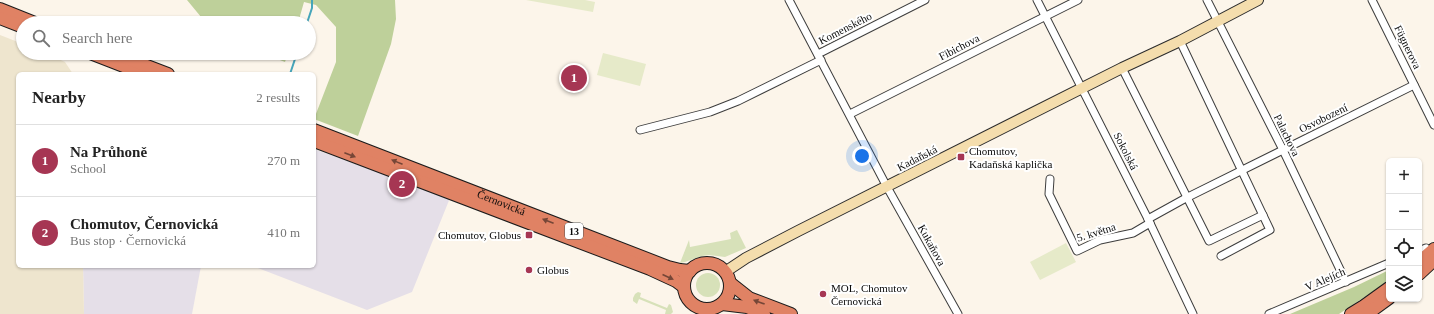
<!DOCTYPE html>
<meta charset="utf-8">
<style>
:root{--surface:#fff;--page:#f6f6f6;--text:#222;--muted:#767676;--line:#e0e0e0;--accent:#a63653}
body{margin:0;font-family:"Times New Roman",serif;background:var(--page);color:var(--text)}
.controls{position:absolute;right:12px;bottom:12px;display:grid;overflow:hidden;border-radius:6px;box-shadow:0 1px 3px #0004}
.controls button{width:36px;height:36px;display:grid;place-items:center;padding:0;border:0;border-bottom:1px solid var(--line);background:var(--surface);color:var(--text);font:20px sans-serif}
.you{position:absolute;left:862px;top:156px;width:14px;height:14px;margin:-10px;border:3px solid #fff;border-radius:50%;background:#1a73e8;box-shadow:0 0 0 6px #1a73e833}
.badge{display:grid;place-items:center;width:26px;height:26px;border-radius:50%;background:var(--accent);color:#fff;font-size:13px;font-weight:700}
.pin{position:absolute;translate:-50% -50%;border:2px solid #fff;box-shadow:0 1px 4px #0006}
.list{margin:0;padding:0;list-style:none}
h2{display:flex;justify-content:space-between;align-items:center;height:52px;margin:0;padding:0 16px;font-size:17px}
h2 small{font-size:13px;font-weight:400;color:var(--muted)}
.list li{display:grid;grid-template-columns:26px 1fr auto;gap:12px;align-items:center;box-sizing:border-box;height:72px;padding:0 16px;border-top:1px solid var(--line)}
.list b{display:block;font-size:15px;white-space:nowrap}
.list p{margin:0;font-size:13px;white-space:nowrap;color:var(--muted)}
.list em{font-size:13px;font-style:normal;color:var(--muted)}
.icon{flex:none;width:22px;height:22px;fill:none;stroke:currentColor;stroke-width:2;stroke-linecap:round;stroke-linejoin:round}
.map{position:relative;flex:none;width:1434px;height:314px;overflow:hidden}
.search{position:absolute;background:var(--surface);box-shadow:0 1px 3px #0004;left:16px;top:16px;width:300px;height:44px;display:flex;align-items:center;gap:10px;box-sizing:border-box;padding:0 14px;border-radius:22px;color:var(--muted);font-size:15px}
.panel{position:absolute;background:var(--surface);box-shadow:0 1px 3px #0004;left:16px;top:72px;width:300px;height:196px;border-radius:6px}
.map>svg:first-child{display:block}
</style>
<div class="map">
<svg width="1434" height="314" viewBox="0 0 1434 314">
<rect width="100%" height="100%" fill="#fcf5ea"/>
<!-- industrial -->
<g fill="#e5dfe8">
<path d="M314,149L450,198L412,292L367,310L253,266H314Z"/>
<path d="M83,266H201L192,314H84Z"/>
</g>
<!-- farmland -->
<path fill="#eee5ce" d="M0,35L23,44V53H46L65,62L73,74H18V266H83L84,314H0Z"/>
<!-- green -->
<g fill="#d7e1b9">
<path d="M737,230L746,248L725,257L709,255L702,256L685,262L680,263L689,240L690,247L731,239L730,233Z"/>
<circle cx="708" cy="285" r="12"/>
<path d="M638,292L641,293L640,297L667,308L669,304L671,305L673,312L671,314H665L666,310L639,299L637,304L633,301V298L635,294Z"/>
</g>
<!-- forest -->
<g fill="#bed09a">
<path d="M187,0H395L396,19L391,44L358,136L314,119L336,62V27L316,5L304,2L298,23H206Z"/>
<path d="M262,53H288L285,62Z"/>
<path d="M1389,270V279L1378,288L1339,314H1290L1354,287Z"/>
</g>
<!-- pitch -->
<g fill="#e6eac9">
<path d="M526,0H585L595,2L593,12Z"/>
<path d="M603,53L646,64L640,86L597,75Z"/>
<path d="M1066,243L1076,262L1040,280L1030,262Z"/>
</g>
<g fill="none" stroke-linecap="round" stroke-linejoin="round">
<!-- stream -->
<g stroke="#46a5ba" stroke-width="2">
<path d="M307,23L312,8V0"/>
<path d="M290,74L297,53"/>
</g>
<!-- street casing -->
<g stroke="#3d3d3d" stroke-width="9">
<g id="street">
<path d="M789,0L887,187L958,314"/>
<path d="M1037,0L1148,219L1193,314"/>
<path d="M1207,0L1283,150L1346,282"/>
<path d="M1372,0L1434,125"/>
<path d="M1180,41L1270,230L1221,256"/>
<path d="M818,54L925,0"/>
<path d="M1122,68L1209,241L1263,215"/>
<path d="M850,114L1078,0"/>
<path d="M640,130L710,112L738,101L821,60"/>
<path d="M1050,179L1049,194L1077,251L1100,240L1133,233L1150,223"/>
<path d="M1148,219L1186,198L1414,85"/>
<path d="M1419,251L1426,248"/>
<path d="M1269,314L1389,263"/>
</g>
</g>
<!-- secondary casing -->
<g stroke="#2c2c2c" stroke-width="12">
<path id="secondary" d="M725,272L746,258L798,231L1122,68L1180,41L1258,0"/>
</g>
<!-- highway casing -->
<g stroke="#1b1b1b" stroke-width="14">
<g id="highway">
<path d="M0,9L35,23"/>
<path d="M0,18L23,27"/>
<path d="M90,53L144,74"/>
<path d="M113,53L168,74"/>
<path id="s1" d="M314,130L668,267L680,270L690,271"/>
<path d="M314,141L650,269L676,281L684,287"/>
<path d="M1419,262L1434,249"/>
<circle cx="707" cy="286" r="23"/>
<path d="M1419,274L1434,260"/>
<path d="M730,283L749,298L791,314"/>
<path d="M722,304L747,307L764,314"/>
<path d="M1351,314L1364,306L1389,288"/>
<path d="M1367,314L1389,298"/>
</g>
</g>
<!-- street -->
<use href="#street" stroke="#fff" stroke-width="7"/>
<!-- secondary -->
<use href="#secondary" stroke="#f4ddad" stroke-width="10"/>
<!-- highway -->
<use href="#highway" stroke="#e08264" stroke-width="12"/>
</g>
<!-- one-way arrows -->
<defs><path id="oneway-solid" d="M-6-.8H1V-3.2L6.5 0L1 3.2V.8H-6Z"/></defs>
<g fill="#754637">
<use href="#oneway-solid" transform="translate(350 155) rotate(21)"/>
<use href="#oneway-solid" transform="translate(397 162) rotate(-158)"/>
<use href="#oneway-solid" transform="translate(548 221) rotate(-159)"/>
<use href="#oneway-solid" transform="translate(668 277) rotate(24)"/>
<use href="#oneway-solid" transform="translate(759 302) rotate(-160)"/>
</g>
<!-- markers -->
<g fill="#a63653" stroke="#fff" stroke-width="1.5">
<rect x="957" y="153" width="8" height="8" rx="2"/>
<rect x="525" y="231" width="8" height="8" rx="2"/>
<circle cx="529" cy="270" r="4"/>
<circle cx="823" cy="294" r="4"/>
</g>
<g text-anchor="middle" stroke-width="4" stroke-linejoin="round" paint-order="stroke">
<!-- shield labels -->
<rect fill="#fff" stroke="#545454" stroke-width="1" x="565" y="223" width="18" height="16" rx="3"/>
<g font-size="10" font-weight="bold" fill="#0a0a0a">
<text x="574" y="235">13</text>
</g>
<!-- street labels -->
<g font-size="11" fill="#0a0a0a" stroke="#fff">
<text transform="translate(845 28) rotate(-27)" y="4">Komenského</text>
<text transform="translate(959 47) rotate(-27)" y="4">Fibichova</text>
<text transform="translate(1408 47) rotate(64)" y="4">Fügnerova</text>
<text transform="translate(1323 118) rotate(-26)" y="4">Osvobození</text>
<text transform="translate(1287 135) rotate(64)" y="4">Palachova</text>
<text transform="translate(1126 151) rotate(63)" y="4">Sokolská</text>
<text transform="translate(917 158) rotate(-27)" y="4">Kadaňská</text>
<text dy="4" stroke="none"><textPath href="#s1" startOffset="201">Černovická</textPath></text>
<text transform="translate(1096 232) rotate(-17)" y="4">5. května</text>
<text transform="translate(932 245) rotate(61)" y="4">Kukaňova</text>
<text transform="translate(1325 279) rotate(-23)" y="4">V Alejích</text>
</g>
<!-- poi labels -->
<g font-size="11" fill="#0a0a0a" stroke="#fff" text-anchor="start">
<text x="969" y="155">Chomutov,<tspan x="969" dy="13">Kadaňská kaplička</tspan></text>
<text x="521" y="239" text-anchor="end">Chomutov, Globus</text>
<text x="537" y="274">Globus</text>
<text x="831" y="292">MOL, Chomutov<tspan x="831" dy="13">Černovická</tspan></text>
</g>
</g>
</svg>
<div class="controls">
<button>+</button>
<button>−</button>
<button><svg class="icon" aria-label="locate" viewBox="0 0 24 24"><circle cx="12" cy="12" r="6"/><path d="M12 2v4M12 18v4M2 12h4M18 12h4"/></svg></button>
<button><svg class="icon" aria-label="layers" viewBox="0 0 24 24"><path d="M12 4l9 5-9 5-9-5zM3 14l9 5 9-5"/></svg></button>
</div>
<div class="you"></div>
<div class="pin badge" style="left:574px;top:78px">1</div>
<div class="pin badge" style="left:402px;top:184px">2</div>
<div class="search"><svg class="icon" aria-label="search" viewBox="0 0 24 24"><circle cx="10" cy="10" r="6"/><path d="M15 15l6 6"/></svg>Search here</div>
<section class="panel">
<h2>Nearby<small>2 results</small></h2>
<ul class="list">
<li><span class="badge">1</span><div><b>Na Průhoně</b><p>School</p></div><em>270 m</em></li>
<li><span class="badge">2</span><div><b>Chomutov, Černovická</b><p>Bus stop · Černovická</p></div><em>410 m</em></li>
</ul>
</section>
</div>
